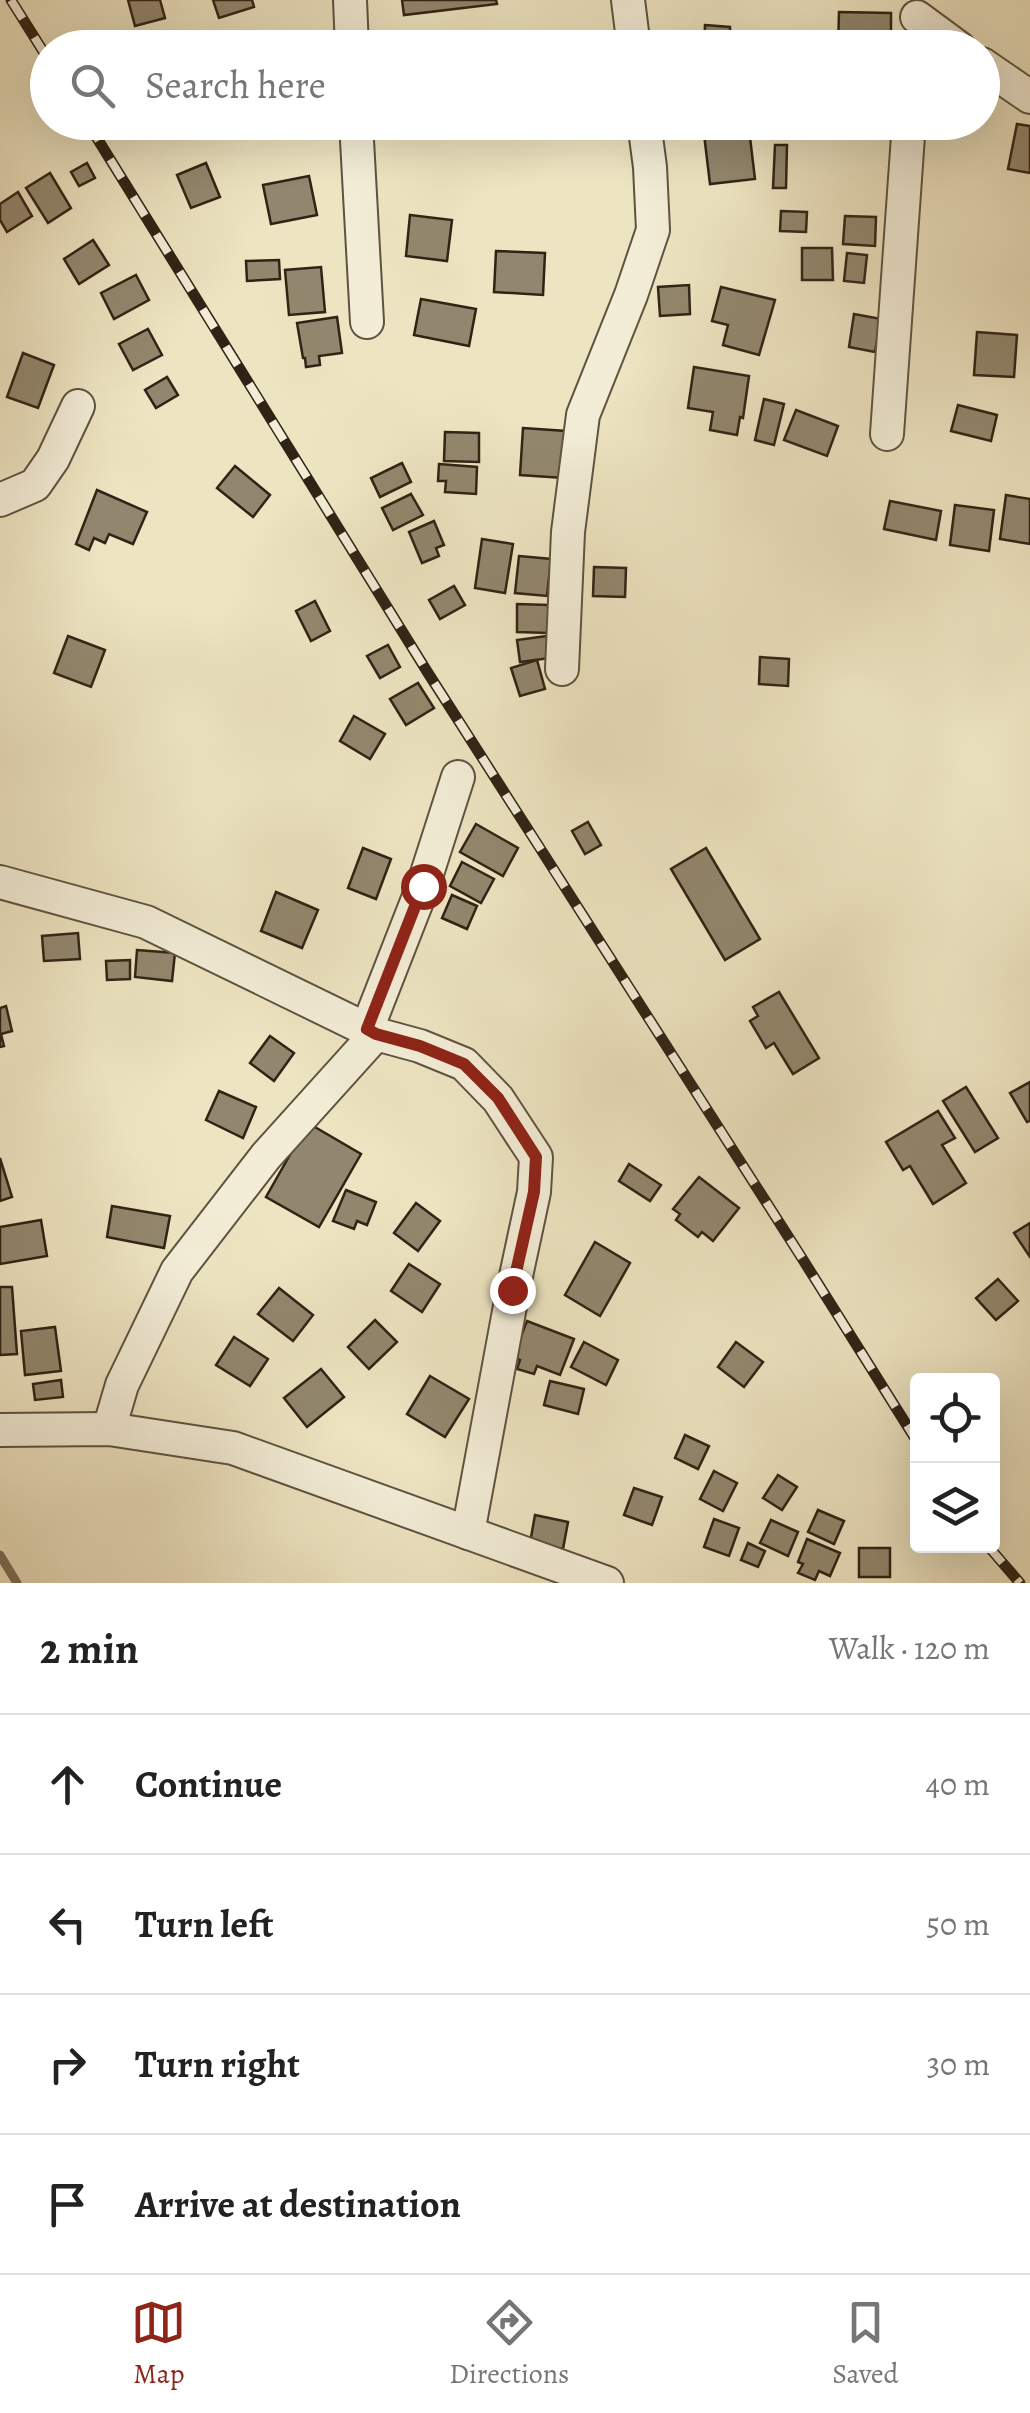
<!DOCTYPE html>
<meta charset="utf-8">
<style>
:root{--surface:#fff;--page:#f6f6f6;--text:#222;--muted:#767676;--line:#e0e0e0;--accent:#8f2418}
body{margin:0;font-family:Alegreya,serif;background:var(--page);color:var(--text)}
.controls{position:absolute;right:30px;bottom:30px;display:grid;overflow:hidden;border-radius:10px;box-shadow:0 10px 40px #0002}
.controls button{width:90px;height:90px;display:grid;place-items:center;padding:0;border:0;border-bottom:2px solid var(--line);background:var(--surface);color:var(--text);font:50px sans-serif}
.stop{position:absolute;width:30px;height:30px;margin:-22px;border:8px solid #8f2418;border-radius:50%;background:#fff}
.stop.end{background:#8f2418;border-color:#fff;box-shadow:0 2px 10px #0008}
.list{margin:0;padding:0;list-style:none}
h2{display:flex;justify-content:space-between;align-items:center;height:130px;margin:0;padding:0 40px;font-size:42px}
h2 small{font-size:32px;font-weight:400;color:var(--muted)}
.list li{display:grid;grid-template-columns:65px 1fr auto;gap:30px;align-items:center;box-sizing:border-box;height:140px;padding:0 40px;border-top:2px solid var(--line)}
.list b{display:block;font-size:38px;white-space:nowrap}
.list em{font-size:32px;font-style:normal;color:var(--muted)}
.icon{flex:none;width:55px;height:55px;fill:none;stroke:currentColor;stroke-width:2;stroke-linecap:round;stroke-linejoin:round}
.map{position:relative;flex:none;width:1030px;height:1583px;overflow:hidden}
.search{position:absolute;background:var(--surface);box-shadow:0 10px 40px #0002;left:30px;right:30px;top:30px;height:110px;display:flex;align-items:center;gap:25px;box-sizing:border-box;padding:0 35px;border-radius:55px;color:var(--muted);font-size:38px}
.sheet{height:690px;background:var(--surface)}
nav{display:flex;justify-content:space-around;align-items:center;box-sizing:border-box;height:140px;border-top:2px solid var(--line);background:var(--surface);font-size:28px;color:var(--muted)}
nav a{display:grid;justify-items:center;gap:5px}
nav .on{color:var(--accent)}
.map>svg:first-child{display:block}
</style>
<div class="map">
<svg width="1030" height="1583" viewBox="0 0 1030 1583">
<rect width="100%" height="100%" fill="#ede4c1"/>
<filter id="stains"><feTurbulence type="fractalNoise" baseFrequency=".002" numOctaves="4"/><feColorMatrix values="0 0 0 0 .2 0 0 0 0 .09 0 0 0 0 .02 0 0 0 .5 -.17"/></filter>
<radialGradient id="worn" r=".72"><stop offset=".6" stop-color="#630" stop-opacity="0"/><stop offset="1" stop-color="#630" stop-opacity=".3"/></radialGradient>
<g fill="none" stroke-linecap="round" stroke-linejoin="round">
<!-- stream -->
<path stroke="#7b6f59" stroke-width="9" d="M0,1555L17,1583"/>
</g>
<!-- building -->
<g fill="#92876e" stroke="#302315" stroke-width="2.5">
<path d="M128,0H160L165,18L135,26Z"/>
<path d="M213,0H252L254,7L219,18Z"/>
<path d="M402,0H496L497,4L404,15Z"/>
<path d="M839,12L891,13V48H838Z"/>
<path d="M705,25L730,27V48H704Z"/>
<path d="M310,35L311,48H251V41Z"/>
<path d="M686,38L687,48H656L655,41Z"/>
<path d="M1017,124L1030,126V173L1008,169Z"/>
<path d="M749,129L755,179L710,184L704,134Z"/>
<path d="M775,145H787L786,188H773Z"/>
<path d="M87,163L95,178L79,186L71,172Z"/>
<path d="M206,163L220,197L191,208L177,175Z"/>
<path d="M50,173L71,208L48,223L26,188Z"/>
<path d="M309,176L317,215L271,224L263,185Z"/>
<path d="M18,192L32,216L7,232L0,220V204Z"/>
<path d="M781,211L807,212L806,232L780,231Z"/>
<path d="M410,215L452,220L447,261L406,256Z"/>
<path d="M845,216L876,217L875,246L843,244Z"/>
<path d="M93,240L109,265L79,284L64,259Z"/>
<path d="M802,248H832L833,280H802Z"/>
<path d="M496,251L545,253L543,295L494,292Z"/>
<path d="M847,253L867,255L864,283L844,281Z"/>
<path d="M279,260L280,279L247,281L246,261Z"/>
<path d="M321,267L325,312L289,315L285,270Z"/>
<path d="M136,275L149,300L114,319L101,293Z"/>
<path d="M689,285L690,314L660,316L658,287Z"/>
<path d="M721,287L775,300L759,355L723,345L728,325L712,321Z"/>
<path d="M421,299L476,309L469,346L414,335Z"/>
<path d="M854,314L881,319L875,352L849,347Z"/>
<path d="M337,317L342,353L319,356L320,365L306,367L305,358H303L297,323Z"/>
<path d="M148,329L162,355L133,370L119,344Z"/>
<path d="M977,332L1017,335L1014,377L974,375Z"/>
<path d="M23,353L54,365L38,408L7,397Z"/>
<path d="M694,367L749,376L743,418L740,417L737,435L710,430L713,412L688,408Z"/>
<path d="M167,377L178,395L156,408L145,390Z"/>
<path d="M764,399L784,404L774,445L755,440Z"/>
<path d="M958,405L997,415L991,441L951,431Z"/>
<path d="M796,410L838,426L827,456L784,440Z"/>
<path d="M523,428L566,431L563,478L520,475Z"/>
<path d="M445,432L479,433V462L444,461Z"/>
<path d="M402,463L411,482L380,497L371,478Z"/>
<path d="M439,464L477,467L476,494L445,492L446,481H438Z"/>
<path d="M235,466L270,495L253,517L217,488Z"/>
<path d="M97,490L147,512L133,544L109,534L105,543L94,538L89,550L76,544Z"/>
<path d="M411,494L423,515L393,530L382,508Z"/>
<path d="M1006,495L1030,499V544L1000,539Z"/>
<path d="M890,501L941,511L936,540L884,529Z"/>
<path d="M955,505L994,510L989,551L950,545Z"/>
<path d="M434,521L444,545L436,548L439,556L422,563L409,532Z"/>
<path d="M482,539L513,544L505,593L475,588Z"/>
<path d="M519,556L551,559L547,596L515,593Z"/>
<path d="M594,567L626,568L625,597L593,596Z"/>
<path d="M454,586L465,605L440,619L429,600Z"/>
<path d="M315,601L330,631L311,641L296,611Z"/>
<path d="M517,604L549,605L548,633L517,632Z"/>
<path d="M68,636L105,650L91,687L54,673Z"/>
<path d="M547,636L550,658L520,662L517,640Z"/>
<path d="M388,645L400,667L380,678L367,656Z"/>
<path d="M760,657L789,659L788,686L759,684Z"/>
<path d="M537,660L545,689L520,696L511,668Z"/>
<path d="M418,683L434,708L406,725L390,699Z"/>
<path d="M354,716L385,734L370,759L340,741Z"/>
<path d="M588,822L601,845L585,854L572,831Z"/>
<path d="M476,824L518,848L503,876L460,852Z"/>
<path d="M363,848L391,859L376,899L348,888Z"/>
<path d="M706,848L760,939L725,960L671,869Z"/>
<path d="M462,862L494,879L481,903L450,886Z"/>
<path d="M276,892L318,910L302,948L261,931Z"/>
<path d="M452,895L477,906L467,929L442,918Z"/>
<path d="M78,933L80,959L44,961L42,936Z"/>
<path d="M137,950L175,953L172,981L135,977Z"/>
<path d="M130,960V979L107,980L106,961Z"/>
<path d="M779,992L819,1058L793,1074L774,1043L766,1048L750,1021L758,1016L753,1007Z"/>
<path d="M6,1006L12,1031L1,1034L4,1046L0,1047V1008Z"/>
<path d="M270,1036L294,1053L274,1081L250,1063Z"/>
<path d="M1030,1082V1121L1027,1122L1010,1093Z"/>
<path d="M966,1087L998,1138L975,1152L943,1101Z"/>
<path d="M219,1091L256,1107L243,1138L206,1120Z"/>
<path d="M938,1111L955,1138L942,1145L966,1183L933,1204L910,1166L903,1170L886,1142Z"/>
<path d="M308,1123L361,1154L319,1227L266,1197Z"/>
<path d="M0,1158L12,1197L0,1201Z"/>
<path d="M629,1164L661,1185L650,1201L619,1181Z"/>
<path d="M699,1177L739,1208L713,1241L702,1232L698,1237L676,1220L680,1214L673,1209Z"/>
<path d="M346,1190L376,1202L367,1225L357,1221L354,1229L333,1221Z"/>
<path d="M416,1203L440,1221L418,1251L394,1233Z"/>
<path d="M112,1206L170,1216L164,1248L107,1237Z"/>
<path d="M41,1220L47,1256L0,1264V1227Z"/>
<path d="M1030,1223V1257L1014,1233Z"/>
<path d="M595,1242L630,1263L600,1316L565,1295Z"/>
<path d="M409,1264L440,1284L422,1312L391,1291Z"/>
<path d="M998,1279L1018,1301L996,1320L976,1298Z"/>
<path d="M0,1287H12L17,1354L0,1355Z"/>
<path d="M279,1288L313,1315L293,1341L258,1314Z"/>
<path d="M375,1320L397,1342L369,1369L348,1347Z"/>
<path d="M527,1321L574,1339L560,1375L537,1366L534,1374L517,1369L520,1360L513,1357Z"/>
<path d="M55,1327L61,1371L25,1375L21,1331Z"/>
<path d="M234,1337L268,1359L250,1386L216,1365Z"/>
<path d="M584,1342L618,1360L606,1385L571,1367Z"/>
<path d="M736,1342L763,1362L744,1387L718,1367Z"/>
<path d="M321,1369L344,1397L307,1427L284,1398Z"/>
<path d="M430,1376L469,1399L445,1437L407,1414Z"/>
<path d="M61,1380L63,1397L35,1400L33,1384Z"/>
<path d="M550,1381L584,1389L578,1414L544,1405Z"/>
<path d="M685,1435L709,1446L698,1469L675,1458Z"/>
<path d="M714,1471L737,1483L723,1511L700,1499Z"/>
<path d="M778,1475L797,1487L782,1510L763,1498Z"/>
<path d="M634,1488L662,1497L652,1525L624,1515Z"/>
<path d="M818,1510L844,1521L834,1544L808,1532Z"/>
<path d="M535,1515L568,1522L563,1549L530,1543Z"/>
<path d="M714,1519L739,1528L729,1556L704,1547Z"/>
<path d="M771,1520L798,1532L788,1556L760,1543Z"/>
<path d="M807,1539L840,1553L830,1576L819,1571L815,1580L798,1573L803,1564L798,1562Z"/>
<path d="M748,1543L765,1551L758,1567L741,1560Z"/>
<rect x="859" y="1548" width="31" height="29"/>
</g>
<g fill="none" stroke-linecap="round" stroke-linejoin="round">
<!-- street casing -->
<g stroke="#5f5340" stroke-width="36">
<g id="street">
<path d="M350,0L352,48"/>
<path d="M628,0L634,48"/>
<path d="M917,17L959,48"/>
<path d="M982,64L1030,97"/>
<path d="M356,122L367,322"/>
<path d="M887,434L909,122"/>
<path d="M0,500L35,485L53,459L78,406"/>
<path d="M562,669L568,532L583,415L631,295L653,230L650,167L644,122"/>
<path d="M0,882L146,922L376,1034L420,1046L464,1064L498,1099L536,1157L534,1192L513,1290L468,1533"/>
<path d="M367,1029L423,886L458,777"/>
<path d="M109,1429L122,1385L177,1271L266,1156L376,1034"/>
<path d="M0,1430L109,1429L233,1448L607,1583"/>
</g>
</g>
<!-- street -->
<use href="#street" stroke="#f3edd7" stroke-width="32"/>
<!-- rail casing -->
<g stroke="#302315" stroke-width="11">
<g id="rail">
<path d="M11,0L48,59"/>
<path d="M87,122L428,673L800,1255L918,1443"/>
<path d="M988,1546L1020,1583"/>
</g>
</g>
<!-- rail -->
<use href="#rail" stroke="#f3edd7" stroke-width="8" stroke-dasharray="22" stroke-linecap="butt"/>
</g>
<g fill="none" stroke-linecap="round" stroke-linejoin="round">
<!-- route -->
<path stroke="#8f2418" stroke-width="12" d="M423,886L367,1029L376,1034L420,1046L464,1064L498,1098L536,1157L534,1192L512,1290"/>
</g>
<rect width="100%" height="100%" filter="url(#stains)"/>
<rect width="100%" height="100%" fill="url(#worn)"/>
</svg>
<div class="controls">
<button><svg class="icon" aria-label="locate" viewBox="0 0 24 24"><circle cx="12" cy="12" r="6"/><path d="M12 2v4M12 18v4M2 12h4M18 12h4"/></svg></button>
<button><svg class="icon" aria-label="layers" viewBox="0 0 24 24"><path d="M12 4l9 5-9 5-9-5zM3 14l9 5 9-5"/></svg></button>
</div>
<div class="stop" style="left:423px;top:886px"></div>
<div class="stop end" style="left:512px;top:1290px"></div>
<div class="search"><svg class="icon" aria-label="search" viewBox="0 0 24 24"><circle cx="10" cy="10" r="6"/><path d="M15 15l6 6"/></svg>Search here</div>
</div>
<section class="sheet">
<h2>2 min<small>Walk · 120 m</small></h2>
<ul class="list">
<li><svg class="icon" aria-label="ahead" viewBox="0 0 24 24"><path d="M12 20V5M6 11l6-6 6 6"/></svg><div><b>Continue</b></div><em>40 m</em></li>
<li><svg class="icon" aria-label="left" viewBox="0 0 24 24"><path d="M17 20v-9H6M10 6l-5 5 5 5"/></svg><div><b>Turn left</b></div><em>50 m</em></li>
<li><svg class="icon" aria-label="right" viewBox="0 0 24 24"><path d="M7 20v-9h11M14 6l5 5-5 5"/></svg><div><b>Turn right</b></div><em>30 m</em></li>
<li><svg class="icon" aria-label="arrive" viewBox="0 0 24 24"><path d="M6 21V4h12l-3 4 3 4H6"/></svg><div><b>Arrive at destination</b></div></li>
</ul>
</section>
<nav>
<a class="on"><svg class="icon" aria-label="map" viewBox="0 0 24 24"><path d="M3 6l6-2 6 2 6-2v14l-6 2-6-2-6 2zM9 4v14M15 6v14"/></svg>Map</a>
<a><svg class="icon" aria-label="directions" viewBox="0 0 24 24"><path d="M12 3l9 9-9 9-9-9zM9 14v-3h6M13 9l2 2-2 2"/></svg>Directions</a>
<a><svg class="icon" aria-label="saved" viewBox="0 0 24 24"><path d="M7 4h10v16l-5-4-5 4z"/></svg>Saved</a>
</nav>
